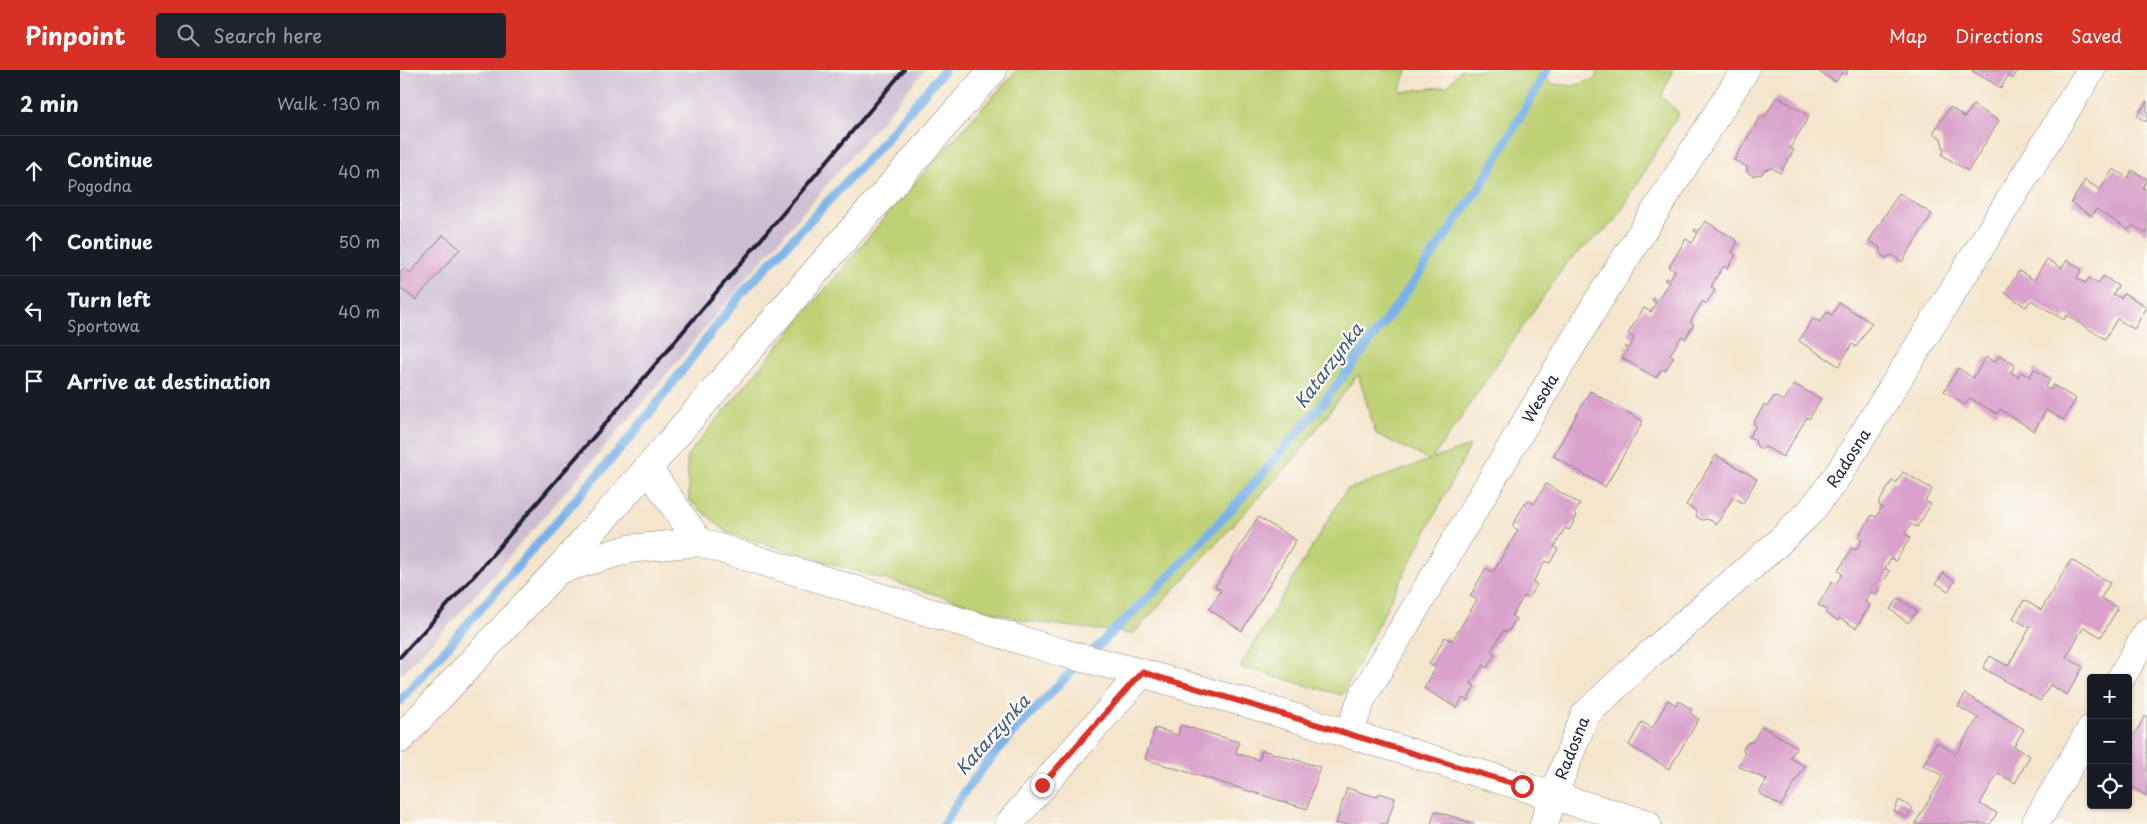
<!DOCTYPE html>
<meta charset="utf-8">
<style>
:root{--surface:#171b24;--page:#20242c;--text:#f1f3f6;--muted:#9ea1a6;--line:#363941;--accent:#d93025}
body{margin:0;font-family:"Playpen Sans",sans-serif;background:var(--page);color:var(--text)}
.controls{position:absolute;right:15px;bottom:15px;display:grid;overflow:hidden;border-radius:5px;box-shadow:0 1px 4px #0004}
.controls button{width:45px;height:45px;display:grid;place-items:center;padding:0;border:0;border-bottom:1px solid var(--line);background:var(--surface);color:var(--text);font:25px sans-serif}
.stop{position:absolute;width:15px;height:15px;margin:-11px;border:4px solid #d93025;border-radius:50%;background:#fff}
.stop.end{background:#d93025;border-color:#fff;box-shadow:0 1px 5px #0008}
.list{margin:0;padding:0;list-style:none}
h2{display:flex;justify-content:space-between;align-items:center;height:65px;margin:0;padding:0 20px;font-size:21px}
h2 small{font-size:16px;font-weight:400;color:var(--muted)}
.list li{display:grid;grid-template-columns:32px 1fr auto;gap:15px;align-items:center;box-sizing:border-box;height:70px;padding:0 20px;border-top:1px solid var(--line)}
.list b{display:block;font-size:19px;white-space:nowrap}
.list p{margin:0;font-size:16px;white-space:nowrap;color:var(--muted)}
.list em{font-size:16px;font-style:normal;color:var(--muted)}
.icon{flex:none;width:28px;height:28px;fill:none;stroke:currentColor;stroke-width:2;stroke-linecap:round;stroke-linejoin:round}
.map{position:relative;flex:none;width:1747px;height:754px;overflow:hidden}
header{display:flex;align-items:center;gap:30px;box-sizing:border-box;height:70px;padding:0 25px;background:var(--accent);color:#fff}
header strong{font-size:24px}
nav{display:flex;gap:28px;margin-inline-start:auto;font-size:18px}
.search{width:350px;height:45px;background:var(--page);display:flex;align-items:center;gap:12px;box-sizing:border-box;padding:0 18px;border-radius:5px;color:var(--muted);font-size:19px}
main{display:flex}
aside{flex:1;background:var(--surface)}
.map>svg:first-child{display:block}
</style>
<header>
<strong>Pinpoint</strong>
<div class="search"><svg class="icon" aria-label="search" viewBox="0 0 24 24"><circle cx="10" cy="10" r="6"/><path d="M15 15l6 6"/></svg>Search here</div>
<nav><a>Map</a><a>Directions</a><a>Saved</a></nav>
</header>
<main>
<aside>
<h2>2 min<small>Walk · 130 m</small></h2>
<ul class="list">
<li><svg class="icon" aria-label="ahead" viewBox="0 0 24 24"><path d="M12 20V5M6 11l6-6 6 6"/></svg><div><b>Continue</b><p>Pogodna</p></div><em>40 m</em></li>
<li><svg class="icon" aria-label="ahead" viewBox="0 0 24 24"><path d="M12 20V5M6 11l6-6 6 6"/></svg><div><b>Continue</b></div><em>50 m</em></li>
<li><svg class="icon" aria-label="left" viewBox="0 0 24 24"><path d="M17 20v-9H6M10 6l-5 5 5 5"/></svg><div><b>Turn left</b><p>Sportowa</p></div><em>40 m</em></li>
<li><svg class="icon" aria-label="arrive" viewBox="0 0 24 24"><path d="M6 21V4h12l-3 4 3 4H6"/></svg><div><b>Arrive at destination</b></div></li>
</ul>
</aside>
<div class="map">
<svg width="1747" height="754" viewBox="0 0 1747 754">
<rect width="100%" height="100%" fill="#fdfcf7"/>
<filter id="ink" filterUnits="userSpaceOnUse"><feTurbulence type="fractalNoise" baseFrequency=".02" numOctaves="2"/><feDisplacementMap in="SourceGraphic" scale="10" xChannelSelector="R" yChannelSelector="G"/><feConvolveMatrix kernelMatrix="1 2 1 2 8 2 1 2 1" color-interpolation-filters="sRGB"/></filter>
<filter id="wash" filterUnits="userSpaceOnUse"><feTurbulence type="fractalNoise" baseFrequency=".0096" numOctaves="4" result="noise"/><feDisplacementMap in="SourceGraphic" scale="20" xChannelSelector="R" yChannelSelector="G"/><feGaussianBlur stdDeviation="1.12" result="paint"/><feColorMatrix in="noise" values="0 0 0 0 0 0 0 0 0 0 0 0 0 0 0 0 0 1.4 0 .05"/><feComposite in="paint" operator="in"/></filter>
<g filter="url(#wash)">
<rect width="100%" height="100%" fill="#f4e5cc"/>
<!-- industrial -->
<path fill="#cdbed2" d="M0,0H525L329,229L231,347L52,552L0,605Z"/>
<!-- green -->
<path fill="#bfd175" stroke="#707a58" d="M617,0H1007L1000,22L1048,16L1060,0H1139L1151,14L1173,16L1195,9L1198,0H1273L1261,27L1279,43L1216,150L1167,192L1032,389L1070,376L942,625L840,597L946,420L1030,390L976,364L958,304L895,388L733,564L625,551L328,463L289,430L287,386L500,129Z"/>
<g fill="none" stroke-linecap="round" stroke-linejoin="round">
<!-- stream -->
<g stroke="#79b2e9" stroke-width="9">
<path d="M695,579L759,517L839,431L920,337L998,234L1080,117L1147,0"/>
<path d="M0,631L234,363L342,223L477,79L544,0"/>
<path d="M544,754C576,698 627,648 672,601"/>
</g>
</g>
<g id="blocks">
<!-- building -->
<g fill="#d9a1cb">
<path d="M1416,0H1448L1446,5L1442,2L1436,12Z"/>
<path d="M1571,0H1618L1613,9L1608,6L1601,18Z"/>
<path d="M1377,26L1409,46L1390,78L1394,80L1380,103L1372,98L1364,100L1361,105L1358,104L1353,106L1347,102V97L1334,90L1361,46L1364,48Z"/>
<path d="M1747,31V52L1737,46Z"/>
<path d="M1573,35L1599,51L1568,101L1542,85L1544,81L1541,68L1533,63L1550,37L1565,47Z"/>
<path d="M1713,99L1728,108L1732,100L1747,109L1743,118L1747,120V164L1732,155L1729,160L1696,139L1692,146L1671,133L1685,110L1700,120Z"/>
<path d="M1499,123L1532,144L1502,192L1492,185L1486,188L1480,184V178L1469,171Z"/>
<path d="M1305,151L1338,171L1332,182L1336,185L1327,199L1324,196L1317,206L1311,217L1315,220L1306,234L1303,231L1290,252L1294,254L1285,269L1282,266L1270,285L1274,287L1265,301L1262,299L1256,308L1222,288L1227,280L1224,278L1225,276L1229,278L1234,268L1228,264L1244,238L1251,242L1256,232L1252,230L1253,228L1258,230L1263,221L1269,212L1264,210L1266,208L1269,210L1275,201L1269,197L1286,169L1292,173L1298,163L1294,161L1295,159L1299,161Z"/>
<path d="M43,165L60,179L16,230L0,218V202L4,198L10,203Z"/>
<path d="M1647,189L1662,198L1667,190L1682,200L1677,208L1685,213L1689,208L1698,214L1703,206L1718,216L1713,224L1721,228L1724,223L1747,237L1734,259L1717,249L1705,269L1667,245L1664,250L1631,230L1626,237L1605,223L1619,201L1634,210Z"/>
<path d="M1439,233L1472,253L1456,277L1452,274L1439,296L1399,271L1413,248L1420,252L1427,242L1432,245Z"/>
<path d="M1600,285L1615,295L1611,302L1618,307L1621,302L1630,307L1634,299L1650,309L1645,317L1650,320L1653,315L1676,329L1663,350L1646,340L1634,361L1600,339L1597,344L1570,328L1565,335L1544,321L1558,298L1573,308L1586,287L1595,292Z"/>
<path d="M1394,314L1421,329L1409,349L1407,347L1383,387L1366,377L1361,379L1356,375L1355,370L1349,367L1356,356L1353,353L1364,335L1367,337L1374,326L1384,331Z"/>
<path d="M1190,321L1243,351L1205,417L1153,386Z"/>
<path d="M1316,385L1357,409L1343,433L1333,427L1317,454L1308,449L1302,450L1297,447L1295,440L1286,435Z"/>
<path d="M1503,402L1532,419L1525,431L1531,434L1517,457L1511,454L1505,464L1510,468L1496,491L1491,488L1485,498L1490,501L1476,525L1471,522L1465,532L1470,535L1456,558L1439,548L1438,551L1425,543L1427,540L1418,535L1432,512L1436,514L1442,504L1438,501L1452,478L1456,480L1462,470L1458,468L1472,445L1476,447L1482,437L1478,434L1492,411L1496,413Z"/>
<path d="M1146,414L1180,434L1174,444L1177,446L1169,460L1165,458L1154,477L1158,479L1150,493L1145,491L1133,512L1137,514L1128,528L1124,526L1112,546L1116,549L1107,563L1104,560L1091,581L1095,584L1087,598L1083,595L1071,614L1075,616L1067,631L1063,628L1057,638L1024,618L1036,598L1029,594L1045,567L1052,571L1077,530L1070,526L1086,498L1093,502L1118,460L1112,456L1127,430L1134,434Z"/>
<path d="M858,447L896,470L842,561L809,539L821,520L815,517Z"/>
<path d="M1671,490L1710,513L1701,528L1718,538L1701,567L1684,557L1666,587L1683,597L1667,625L1650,615L1640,631L1583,598L1590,586L1608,596L1630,558L1613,548L1624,530L1641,540Z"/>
<path d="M1543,503L1555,511L1548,521L1536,513Z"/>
<path d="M1499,528L1517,541L1508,553L1490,539Z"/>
<path d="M1565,624L1624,659L1614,676L1630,686L1615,713L1598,703L1589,718L1580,734L1597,743L1590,754H1515L1543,706L1523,695L1537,672L1556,684L1578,648L1558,636Z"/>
<path d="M1268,630L1276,635L1278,631L1292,639L1290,643L1299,649L1269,699L1229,675L1242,652L1252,658Z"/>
<path d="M1745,646L1747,647V726L1728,715V675Z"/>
<path d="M781,655L839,672L836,683L859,690L862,680L920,697L907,739L745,689L755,658L778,665Z"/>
<path d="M1362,656L1397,677L1390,688L1405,696L1381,736L1359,723L1367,710L1338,696L1345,685L1343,679L1347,673L1353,671Z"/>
<path d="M947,718L977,727L979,723L995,728L987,754H936Z"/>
<path d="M1499,730L1513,738L1507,748L1494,741Z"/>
<path d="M1035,741L1075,754H1031Z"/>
</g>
</g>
</g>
<g filter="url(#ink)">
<use href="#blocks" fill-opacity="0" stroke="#8b8484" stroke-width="1"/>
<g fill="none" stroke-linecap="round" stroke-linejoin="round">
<!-- minor casing -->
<g stroke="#8b8484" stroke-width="29">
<g id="minor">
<path d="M299,472L663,583L742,603L853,635L1247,754"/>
<path d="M158,500L229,479L299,472L248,398"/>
<path d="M1721,608L1747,563"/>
<path id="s1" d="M949,663L963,626L1195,236L1345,0"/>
<path d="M0,669L158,500L248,398L418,199L593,0"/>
<path d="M609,754L742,603"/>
<path id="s2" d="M1144,754L1153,726L1185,645L1240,593L1379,472L1410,442L1438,405L1691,0"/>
<path d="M1635,754L1691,659"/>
</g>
</g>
<!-- minor -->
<use href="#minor" stroke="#fff" stroke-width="28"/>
<!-- rail -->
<path stroke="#22223b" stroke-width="4" d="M0,587L74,506L216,341L504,0"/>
</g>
</g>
<g fill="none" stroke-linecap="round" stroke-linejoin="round" filter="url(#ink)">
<!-- route -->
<path stroke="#d93025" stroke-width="6" d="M642,715L742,602L1122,716"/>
</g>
<g text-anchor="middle" stroke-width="4.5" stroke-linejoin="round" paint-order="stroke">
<!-- street labels -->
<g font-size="16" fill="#22223b" stroke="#fdfcf7">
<text dy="6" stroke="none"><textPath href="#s1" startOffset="386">Wesoła</textPath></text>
<text dy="6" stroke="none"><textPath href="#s2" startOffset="486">Radosna</textPath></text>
<text dy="6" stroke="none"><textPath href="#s2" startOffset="81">Radosna</textPath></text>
</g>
<!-- water labels -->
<g font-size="18" font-style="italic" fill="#455c81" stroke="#fdfcf7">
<text transform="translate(929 296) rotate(-53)" y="6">Katarzynka</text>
<text transform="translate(593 665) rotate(-48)" y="6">Katarzynka</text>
</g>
</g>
</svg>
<div class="controls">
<button>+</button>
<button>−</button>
<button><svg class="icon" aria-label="locate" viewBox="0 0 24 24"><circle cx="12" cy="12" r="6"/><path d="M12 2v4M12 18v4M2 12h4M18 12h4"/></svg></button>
</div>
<div class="stop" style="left:1122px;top:716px"></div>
<div class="stop end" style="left:642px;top:715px"></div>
</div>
</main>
